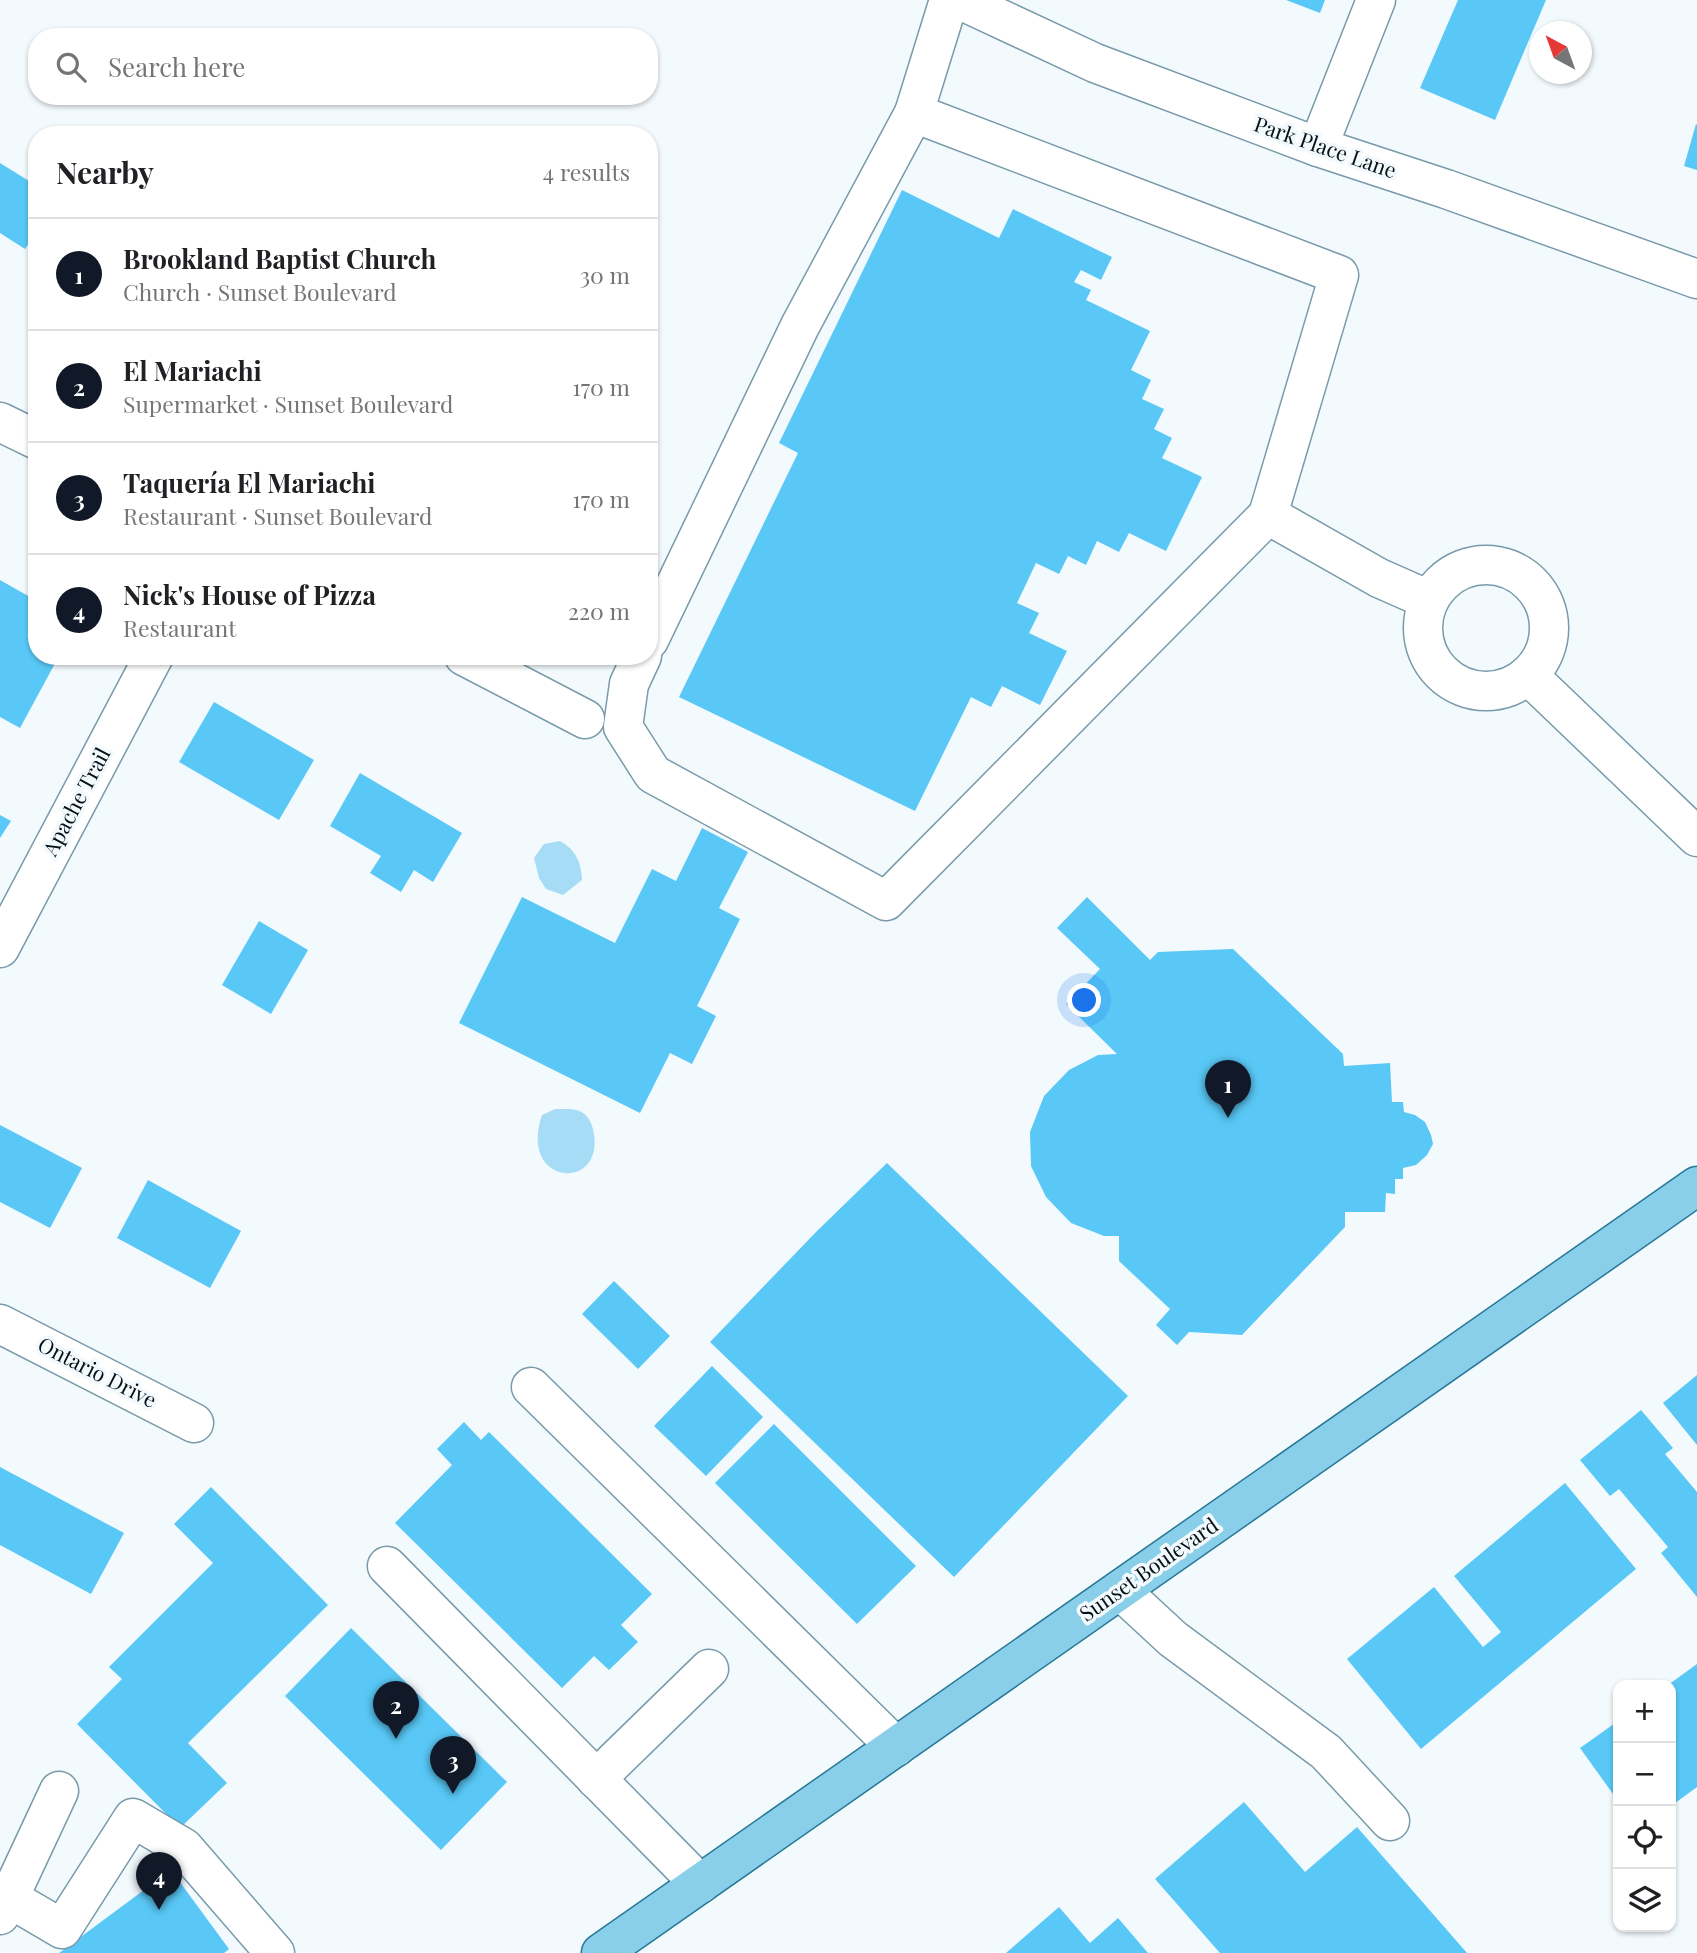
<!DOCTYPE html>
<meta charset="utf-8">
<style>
:root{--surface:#fff;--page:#f6f6f6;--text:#202124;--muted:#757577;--line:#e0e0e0;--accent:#111827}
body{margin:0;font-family:"Playfair Display",serif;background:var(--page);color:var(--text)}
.controls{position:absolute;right:21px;bottom:21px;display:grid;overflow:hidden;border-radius:14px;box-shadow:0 2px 5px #0004}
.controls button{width:63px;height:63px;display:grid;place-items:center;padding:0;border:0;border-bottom:2px solid var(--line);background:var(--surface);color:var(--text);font:35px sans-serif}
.compass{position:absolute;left:1529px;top:21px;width:63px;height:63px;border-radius:50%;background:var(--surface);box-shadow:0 2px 5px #0004;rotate:319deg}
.you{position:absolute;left:1085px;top:1001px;width:24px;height:24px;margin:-18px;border:5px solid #fff;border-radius:50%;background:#1a73e8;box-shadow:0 0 0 10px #1a73e833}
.badge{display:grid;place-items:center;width:46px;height:46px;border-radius:50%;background:var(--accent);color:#fff;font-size:23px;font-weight:700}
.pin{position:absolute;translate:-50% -58px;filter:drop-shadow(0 2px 4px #0008)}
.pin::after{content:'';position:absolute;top:37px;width:24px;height:21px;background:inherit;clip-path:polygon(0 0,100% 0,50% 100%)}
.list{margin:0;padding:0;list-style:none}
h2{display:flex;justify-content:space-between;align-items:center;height:91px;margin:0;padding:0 28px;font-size:30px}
h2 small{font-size:23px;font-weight:400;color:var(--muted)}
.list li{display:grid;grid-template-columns:46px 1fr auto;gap:21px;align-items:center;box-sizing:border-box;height:112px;padding:0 28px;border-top:2px solid var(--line)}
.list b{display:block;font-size:26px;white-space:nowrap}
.list p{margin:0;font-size:23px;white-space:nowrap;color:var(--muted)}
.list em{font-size:23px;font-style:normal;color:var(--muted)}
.icon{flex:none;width:38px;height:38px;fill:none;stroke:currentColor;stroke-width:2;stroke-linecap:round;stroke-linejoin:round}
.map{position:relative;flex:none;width:1697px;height:1953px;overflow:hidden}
.search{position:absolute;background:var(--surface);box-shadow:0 2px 5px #0004;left:28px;top:28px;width:630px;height:77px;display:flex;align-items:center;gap:18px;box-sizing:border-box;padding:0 24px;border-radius:28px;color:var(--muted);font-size:26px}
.panel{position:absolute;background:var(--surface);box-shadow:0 2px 5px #0004;left:28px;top:126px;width:630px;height:539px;border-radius:28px}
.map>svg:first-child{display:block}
</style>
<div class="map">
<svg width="1697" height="1953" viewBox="0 0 1697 1953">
<rect width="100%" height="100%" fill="#f3fafe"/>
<!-- green -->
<g fill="#a6dcf6">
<path d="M560,841C576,850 581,862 582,880L563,895L546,889L539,878L534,858L544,844Z"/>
<path d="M555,1109C574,1109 587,1107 593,1129C608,1193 517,1187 542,1115Z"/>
</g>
<!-- building -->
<g fill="#59c8f6">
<path d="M1286,0H1325L1320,13Z"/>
<path d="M1458,0H1546L1495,120L1420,88Z"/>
<path d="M1696,124L1697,125V170L1684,166Z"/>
<path d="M0,163L37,186V231L25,249L0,233Z"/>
<path d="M902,190L999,238L1013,209L1112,257L1101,280L1081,270L1074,282L1091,290L1086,300L1150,331L1131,370L1151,380L1142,399L1164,409L1154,429L1172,438L1162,458L1202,477L1166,551L1129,533L1119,552L1097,541L1086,565L1068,556L1059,574L1036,563L1017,603L1039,613L1029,633L1067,651L1040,705L1002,686L991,707L971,697L915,811L679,697L798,453L779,443Z"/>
<path d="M0,580L37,601V656H59L20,728L0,717Z"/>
<path d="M214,702L314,760L279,820L179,762Z"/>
<path d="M360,773L462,833L433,882L414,870L401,892L370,873L381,856L330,826Z"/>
<path d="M0,815L11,821L0,838Z"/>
<path d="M702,828L748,852L719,908L740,919L697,1006L716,1016L692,1064L670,1053L640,1113L459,1023L522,897L615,943L652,869L676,881Z"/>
<path d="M1087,897L1150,960L1158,952L1233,949L1343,1054L1344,1066L1390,1063L1392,1102H1403L1404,1112L1415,1115L1425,1122L1431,1135L1433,1144L1427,1155L1416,1165L1403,1168V1179H1395V1194L1386,1193L1385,1212H1345V1227L1242,1335L1189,1332L1177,1345L1156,1325L1170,1309L1119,1261V1236H1104L1071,1223L1046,1197L1031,1166L1030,1132L1044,1096L1069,1070L1098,1055L1117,1054L1066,1004L1100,969L1057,928Z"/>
<path d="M259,921L308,950L271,1014L222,985Z"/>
<path d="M0,1125L82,1168L50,1228L0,1202Z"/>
<path d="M887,1163L1128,1396L954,1577L710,1342L817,1231Z"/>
<path d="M148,1180L241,1231L210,1288L117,1238Z"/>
<path d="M614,1281L670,1336L638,1369L582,1314Z"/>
<path d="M712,1366L763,1417L706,1476L654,1426Z"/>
<path d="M1697,1375V1445L1663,1403Z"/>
<path d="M1641,1410L1673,1448L1665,1454L1697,1492V1597L1661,1553L1668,1547L1619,1489L1610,1496L1580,1460Z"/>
<path d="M464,1422L481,1440L489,1432L652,1594L621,1625L638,1642L609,1670L594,1656L562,1688L395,1523L452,1465L437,1449Z"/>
<path d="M774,1424L916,1566L857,1624L715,1483Z"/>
<path d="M0,1467L124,1533L91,1594L0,1545Z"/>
<path d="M1565,1483L1636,1569L1421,1749L1347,1659L1434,1587L1483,1647L1501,1632L1454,1576Z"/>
<path d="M211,1487L328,1605L188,1743L227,1783L180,1828L77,1724L122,1679L109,1667L213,1563L174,1524Z"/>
<path d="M351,1628L507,1782L441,1850L285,1696Z"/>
<path d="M1697,1664V1787L1671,1806V1685H1668Z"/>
<path d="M1618,1721V1801L1580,1748Z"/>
<path d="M1244,1802L1305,1872L1357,1827L1467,1953H1220L1155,1879Z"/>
<path d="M171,1870L229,1949L224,1953H59Z"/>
<path d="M1059,1907L1090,1943L1118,1918L1148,1953H1006Z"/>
</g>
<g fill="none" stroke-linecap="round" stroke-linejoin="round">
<!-- minor casing -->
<g stroke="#789aaa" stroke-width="41">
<g id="minor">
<path d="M949,0L914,113L1339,275L1268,515L1379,578L1429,600"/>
<path d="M960,0L1095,63L1318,147L1446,189L1697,279"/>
<path d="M1318,147L1376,0"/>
<path d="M0,422L37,440"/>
<circle cx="1486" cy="628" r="63"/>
<path d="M649,640L800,326L914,113"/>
<path d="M464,656L585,719"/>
<path d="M642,656L629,684L623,727L653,774L886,901L1268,515"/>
<path d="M1528,675L1697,837"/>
<path d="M0,948L154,656"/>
<path d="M0,1324L194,1423"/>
<path d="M531,1387L896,1747"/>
<path d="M387,1566L700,1884"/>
<path d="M1120,1590L1173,1639L1326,1752L1390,1821"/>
<path d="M596,1779L709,1669"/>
<path d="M9,1898L59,1791"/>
<path d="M0,1915L9,1898L62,1929L133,1818L184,1848L275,1953"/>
</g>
</g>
<!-- major casing -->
<g stroke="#277897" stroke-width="41">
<path id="major" d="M601,1953L1697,1186"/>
</g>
<!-- minor -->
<use href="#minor" stroke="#fff" stroke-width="38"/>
<!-- major -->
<use href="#major" stroke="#89cfea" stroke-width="38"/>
</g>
<g text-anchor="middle" stroke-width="7" stroke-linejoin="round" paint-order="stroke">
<!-- street labels -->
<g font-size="21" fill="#051117" stroke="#f3fafe">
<text transform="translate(1325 148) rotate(19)" y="7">Park Place Lane</text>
<text transform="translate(77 802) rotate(-62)" y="7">Apache Trail</text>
<text transform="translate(97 1373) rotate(27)" y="7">Ontario Drive</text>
<text transform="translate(1149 1570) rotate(-35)" y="7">Sunset Boulevard</text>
</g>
</g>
</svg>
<div class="controls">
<button>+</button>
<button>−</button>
<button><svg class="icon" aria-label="locate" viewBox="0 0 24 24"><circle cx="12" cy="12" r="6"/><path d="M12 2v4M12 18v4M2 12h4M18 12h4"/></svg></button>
<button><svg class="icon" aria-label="layers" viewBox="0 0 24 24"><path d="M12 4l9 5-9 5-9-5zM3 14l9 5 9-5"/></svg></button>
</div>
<svg class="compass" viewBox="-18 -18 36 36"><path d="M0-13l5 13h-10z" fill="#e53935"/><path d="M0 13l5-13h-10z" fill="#757577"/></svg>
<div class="you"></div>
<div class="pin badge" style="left:1228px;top:1118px">1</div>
<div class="pin badge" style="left:396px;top:1739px">2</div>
<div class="pin badge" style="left:453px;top:1794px">3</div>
<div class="pin badge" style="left:159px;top:1910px">4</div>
<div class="search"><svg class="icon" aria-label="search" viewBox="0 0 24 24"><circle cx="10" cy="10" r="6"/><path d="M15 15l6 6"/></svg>Search here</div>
<section class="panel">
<h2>Nearby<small>4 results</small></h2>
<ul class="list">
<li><span class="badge">1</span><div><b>Brookland Baptist Church</b><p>Church · Sunset Boulevard</p></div><em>30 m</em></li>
<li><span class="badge">2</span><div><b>El Mariachi</b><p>Supermarket · Sunset Boulevard</p></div><em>170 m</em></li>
<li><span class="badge">3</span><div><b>Taquería El Mariachi</b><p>Restaurant · Sunset Boulevard</p></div><em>170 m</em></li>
<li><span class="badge">4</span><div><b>Nick's House of Pizza</b><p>Restaurant</p></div><em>220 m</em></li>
</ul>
</section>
</div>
